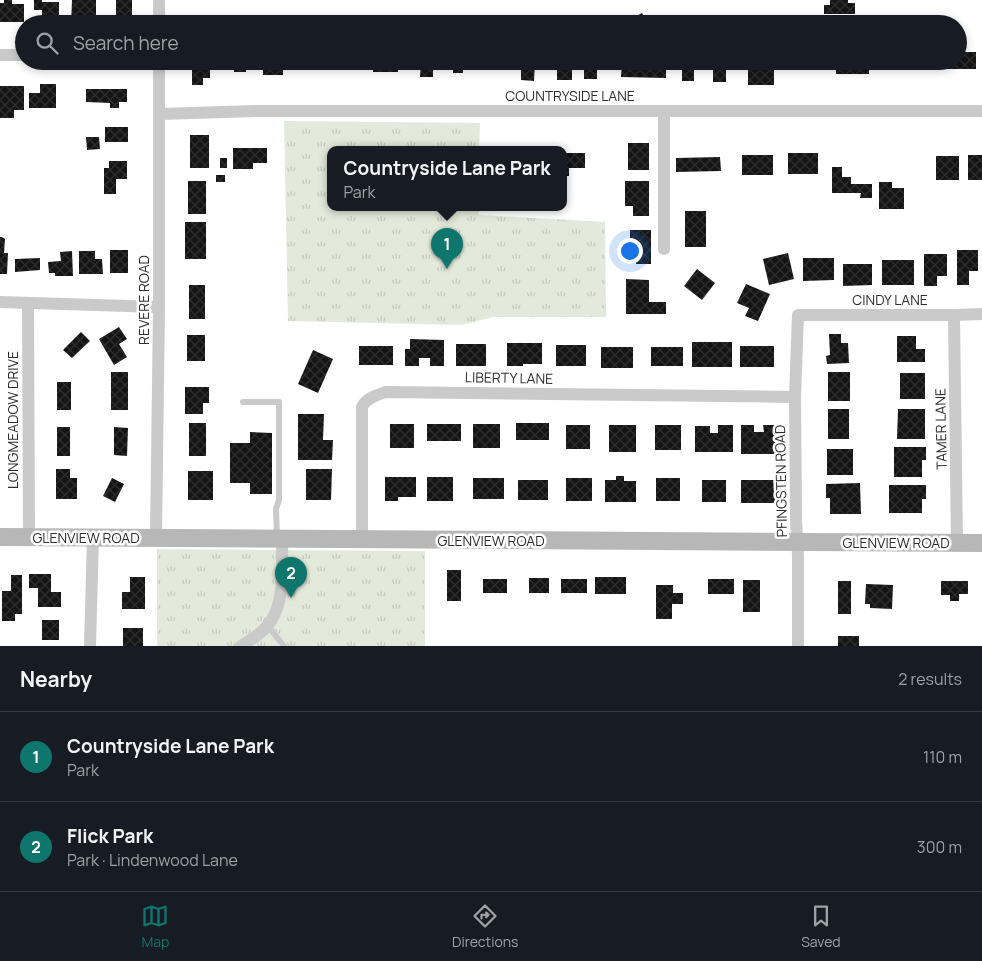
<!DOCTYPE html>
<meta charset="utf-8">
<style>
:root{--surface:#171b24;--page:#242831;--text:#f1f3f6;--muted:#9ea1a6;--line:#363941;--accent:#0f766e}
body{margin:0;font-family:Manrope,sans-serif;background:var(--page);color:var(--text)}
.you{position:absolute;left:629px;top:250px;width:18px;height:18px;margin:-12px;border:4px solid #fff;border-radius:50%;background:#1a73e8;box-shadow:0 0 0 8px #1a73e833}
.badge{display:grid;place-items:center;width:32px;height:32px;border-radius:50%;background:var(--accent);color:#fff;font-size:16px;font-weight:700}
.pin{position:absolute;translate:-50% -41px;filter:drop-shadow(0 1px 2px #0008)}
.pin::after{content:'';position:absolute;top:26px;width:18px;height:15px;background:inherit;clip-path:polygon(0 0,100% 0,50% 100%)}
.popup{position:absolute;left:327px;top:146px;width:240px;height:65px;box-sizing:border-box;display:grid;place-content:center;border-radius:10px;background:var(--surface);filter:drop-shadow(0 1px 4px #0005);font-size:16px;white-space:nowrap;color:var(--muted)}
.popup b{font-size:19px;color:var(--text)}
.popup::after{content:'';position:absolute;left:50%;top:100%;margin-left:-10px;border:10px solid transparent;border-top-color:var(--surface)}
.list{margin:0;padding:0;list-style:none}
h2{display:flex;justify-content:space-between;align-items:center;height:65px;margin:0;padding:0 20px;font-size:21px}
h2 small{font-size:16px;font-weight:400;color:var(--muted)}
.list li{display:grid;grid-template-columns:32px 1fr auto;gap:15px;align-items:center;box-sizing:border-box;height:90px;padding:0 20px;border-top:1px solid var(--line)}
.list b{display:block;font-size:19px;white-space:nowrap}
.list p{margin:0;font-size:16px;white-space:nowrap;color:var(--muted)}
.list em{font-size:16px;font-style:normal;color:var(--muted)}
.icon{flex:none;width:28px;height:28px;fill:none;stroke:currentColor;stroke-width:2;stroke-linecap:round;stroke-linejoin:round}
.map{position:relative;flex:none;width:982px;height:646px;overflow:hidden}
.search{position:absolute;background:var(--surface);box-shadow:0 2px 8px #0003;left:15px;right:15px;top:15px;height:55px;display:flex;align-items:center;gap:12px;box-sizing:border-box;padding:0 18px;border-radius:28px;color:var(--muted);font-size:19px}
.sheet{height:245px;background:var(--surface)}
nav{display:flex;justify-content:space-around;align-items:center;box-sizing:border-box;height:70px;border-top:1px solid var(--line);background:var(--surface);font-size:14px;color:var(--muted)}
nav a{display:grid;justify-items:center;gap:2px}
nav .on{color:var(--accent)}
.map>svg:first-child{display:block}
</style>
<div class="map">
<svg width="982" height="646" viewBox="0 0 982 646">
<defs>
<pattern id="park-tufts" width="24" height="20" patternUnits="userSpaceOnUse" patternTransform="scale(1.25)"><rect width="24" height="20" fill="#e3eadb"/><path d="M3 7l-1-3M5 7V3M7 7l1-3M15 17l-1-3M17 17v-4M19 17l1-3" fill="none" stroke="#c3c9bc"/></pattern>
<pattern id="building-cross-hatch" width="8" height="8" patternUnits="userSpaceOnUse" patternTransform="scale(1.25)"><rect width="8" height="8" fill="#141414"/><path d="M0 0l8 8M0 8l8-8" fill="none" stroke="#2e2e2e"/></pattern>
</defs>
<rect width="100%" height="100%" fill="#fff"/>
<!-- park -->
<g fill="url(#park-tufts)">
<path d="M284,121L480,123L479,150H331V208H479V215L605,222L606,317H493L462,325L288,321Z"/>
<path d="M157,549L425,551V646H157Z"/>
</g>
<!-- building -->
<g fill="url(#building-cross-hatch)">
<path d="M4,0H12V4H24V22H0V3H4Z"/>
<path d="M34,0H42V2H59V17H42V10H34Z"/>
<path d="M72,0H96V17H84V24H71Z"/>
<rect x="116" y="0" width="16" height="24"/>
<path d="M830,0H848V3H855V14H824V5H830Z"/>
<path d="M642,13L647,21L642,24H637L633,18Z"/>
<rect x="192" y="17" width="16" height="7"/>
<path d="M958,52H976V69H938V61H958Z"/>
<path d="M192,61H210V78H203V85H192Z"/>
<rect x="234" y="61" width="12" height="11"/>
<rect x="263" y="61" width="20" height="14"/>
<rect x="314" y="61" width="18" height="9"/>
<rect x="373" y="61" width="25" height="11"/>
<path d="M421,61H447V67H433V77H420Z"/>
<rect x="453" y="61" width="10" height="12"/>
<path d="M494,61H535L534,81L521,80V69L494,68Z"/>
<path d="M552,61H572V80H557V69H552Z"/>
<path d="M584,61H605V70L597,69V79H584Z"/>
<path d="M622,61L666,63V78L621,77Z"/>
<rect x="682" y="61" width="12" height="20"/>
<rect x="713" y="61" width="13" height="21"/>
<rect x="748" y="61" width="26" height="24"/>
<rect x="836" y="61" width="33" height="13"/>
<rect x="890" y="61" width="27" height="3"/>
<path d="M40,84H56V108H29V93H40Z"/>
<path d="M0,86H24V110H14V118H0Z"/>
<path d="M86,89H127V102H119V108H110V103L86,102Z"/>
<rect x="105" y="127" width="23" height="15"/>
<rect x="190" y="135" width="19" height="33"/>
<path d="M86,137H99L100,149L87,150Z"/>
<rect x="628" y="143" width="21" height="27"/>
<path d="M233,148H267V163H253V169H233Z"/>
<path d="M563,153H585V168H569V176H563Z"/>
<rect x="788" y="153" width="30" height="21"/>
<rect x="742" y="155" width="31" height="20"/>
<rect x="968" y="155" width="14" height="25"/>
<rect x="936" y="156" width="23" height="24"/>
<path d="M720,157L721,171L676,172V158Z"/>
<rect x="220" y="158" width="7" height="10"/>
<path d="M109,161H127V179H116V194H104V168H109Z"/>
<path d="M832,167H842V177H851V184H872V198H860L861,193H832Z"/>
<rect x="216" y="175" width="9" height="7"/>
<rect x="188" y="181" width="18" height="33"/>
<path d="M625,181H649V216H633V206H625Z"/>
<path d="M879,182H892V188H904V209H879Z"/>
<rect x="685" y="211" width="21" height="36"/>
<rect x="185" y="222" width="21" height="37"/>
<path d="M630,230H651V264H636V259H630Z"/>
<path d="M0,237H2L5,239L4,253H8L7,274H0Z"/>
<rect x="110" y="250" width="18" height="23"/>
<path d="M957,250H978V271H969V285H957Z"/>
<path d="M72,251L73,276H55V273H49L48,262L61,261L60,252Z"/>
<path d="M79,251H95V259H102L103,274H79Z"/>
<path d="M788,253L794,279L769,285L763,259Z"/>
<path d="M924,254H947V276H937V286H924Z"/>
<path d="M40,258V270L15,272V259Z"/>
<path d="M803,258H834V280L803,281Z"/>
<rect x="882" y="260" width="32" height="25"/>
<path d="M843,264H872V285L843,286Z"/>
<path d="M697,269L715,283L702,300L684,286Z"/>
<path d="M626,279L649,280V302H666V314H626Z"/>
<path d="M746,284L770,294L758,321L745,316L749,308L737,303Z"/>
<rect x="189" y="285" width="16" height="34"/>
<path d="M119,327L127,339L119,344L127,357L114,365L99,339Z"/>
<path d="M81,332L90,341L72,358L63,350Z"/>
<path d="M829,334H841V343H848L849,363L827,364L826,356L830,355Z"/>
<rect x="187" y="335" width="18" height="26"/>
<path d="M897,336H916V349H925V362H897Z"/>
<path d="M410,339L444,340V366H430V358H419V366H405V349H410Z"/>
<rect x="692" y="342" width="40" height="25"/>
<path d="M507,343H542V364H523V366H507Z"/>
<rect x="456" y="344" width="30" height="22"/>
<rect x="556" y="345" width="30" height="21"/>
<rect x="359" y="346" width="34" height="19"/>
<rect x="740" y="346" width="34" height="21"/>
<rect x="601" y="347" width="32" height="21"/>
<rect x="651" y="347" width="32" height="19"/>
<path d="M313,350L333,359L318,393L298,384Z"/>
<rect x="111" y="372" width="17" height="38"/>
<rect x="828" y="372" width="22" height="29"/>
<rect x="900" y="373" width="25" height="26"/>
<rect x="57" y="382" width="14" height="28"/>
<path d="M185,387H209V403H203V414H185Z"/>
<rect x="828" y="409" width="21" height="30"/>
<path d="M898,409H925V439H897Z"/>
<path d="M298,414H324L323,440H333L332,460H298Z"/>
<rect x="189" y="423" width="17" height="33"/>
<rect x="516" y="423" width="33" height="17"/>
<rect x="390" y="424" width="24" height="24"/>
<rect x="427" y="424" width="34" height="17"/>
<rect x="473" y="424" width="27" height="24"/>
<rect x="566" y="425" width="24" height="24"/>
<rect x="609" y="425" width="27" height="27"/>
<rect x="655" y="425" width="26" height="25"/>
<path d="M718,425H733V452H695V426H710V433H718Z"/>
<path d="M741,425H754V432H764L763,425H779V454H741Z"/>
<rect x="57" y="427" width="13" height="29"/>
<path d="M114,427L128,428L127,456L114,455Z"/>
<path d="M250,432L272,433V494H250V483H230V443H250Z"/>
<path d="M894,447H926V460H922V477H894Z"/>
<rect x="827" y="449" width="26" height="26"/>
<path d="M56,469H70V478H77V499H56Z"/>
<path d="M306,469H332L331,500H306Z"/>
<rect x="188" y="471" width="25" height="29"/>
<path d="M616,476H624V481H636V502H605V480H616Z"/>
<path d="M385,477H416V497H398V501H385Z"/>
<rect x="427" y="477" width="26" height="24"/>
<path d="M112,478L124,484L115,502L103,496Z"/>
<rect x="473" y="478" width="31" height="21"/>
<rect x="566" y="478" width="26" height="23"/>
<rect x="656" y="478" width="24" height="23"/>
<rect x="518" y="480" width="30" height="20"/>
<rect x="702" y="480" width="24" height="22"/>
<rect x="741" y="480" width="34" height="23"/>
<path d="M860,483L861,514H830V498H826V484Z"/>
<path d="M889,485H926V499H922V513H889Z"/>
<rect x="447" y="570" width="14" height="31"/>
<path d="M29,574H51V592H61V607H38V588H29Z"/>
<path d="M11,575H22V614H15V621H2V591H11Z"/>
<path d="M130,577H145V609H122V592H130Z"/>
<rect x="595" y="577" width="31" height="17"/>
<rect x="529" y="578" width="20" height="15"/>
<rect x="483" y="579" width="24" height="14"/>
<rect x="561" y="579" width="26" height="14"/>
<rect x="708" y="579" width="26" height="15"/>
<rect x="743" y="580" width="17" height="32"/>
<rect x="838" y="581" width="13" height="33"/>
<path d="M941,581H968V594H959V601H950V595H941Z"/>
<path d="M866,584L893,585L892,609L870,608V604H865Z"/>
<path d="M656,585H673V593H683V604H672V619H656Z"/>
<rect x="42" y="620" width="17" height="20"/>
<rect x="123" y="628" width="20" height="18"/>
<rect x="838" y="636" width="21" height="10"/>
</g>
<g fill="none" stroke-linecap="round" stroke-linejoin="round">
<!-- lane -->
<g stroke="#cacaca" stroke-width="6">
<path d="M243,402H279V500L276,509L277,538"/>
<path d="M268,626L284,646"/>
</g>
<!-- street -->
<g stroke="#cacaca" stroke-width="12">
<path d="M159,0V24"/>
<path d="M0,55H24"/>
<path d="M664,111V249"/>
<path d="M159,114L258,111H982"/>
<path d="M0,302L159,307"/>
<path d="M28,303L29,537"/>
<path d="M954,315L957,543"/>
<path d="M156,538L159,307V61"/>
<path d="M362,540V407C366,398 377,395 386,392L795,397"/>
<path d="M90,646L93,538"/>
<path d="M241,646C252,639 264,632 271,621C285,601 282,563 282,539"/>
<path d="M798,646V556L796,519L795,397L798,315H954L982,314"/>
</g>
<!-- secondary -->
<path stroke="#b7b7b7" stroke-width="18" d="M0,537L982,543"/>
</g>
<g text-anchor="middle" stroke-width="5" stroke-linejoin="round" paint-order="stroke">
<!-- street labels -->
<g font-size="14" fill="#2d2d2d" stroke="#fff">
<text x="570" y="101">COUNTRYSIDE LANE</text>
<text transform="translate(144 300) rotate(-90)" y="5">REVERE ROAD</text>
<text x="890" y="305">CINDY LANE</text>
<text transform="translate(509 378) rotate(1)" y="5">LIBERTY LANE</text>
<text transform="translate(13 420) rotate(-90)" y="5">LONGMEADOW DRIVE</text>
<text transform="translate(941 429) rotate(-91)" y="5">TAMER LANE</text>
<text transform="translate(781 481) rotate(-91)" y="5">PFINGSTEN ROAD</text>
<text x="86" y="543">GLENVIEW ROAD</text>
<text x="491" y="546">GLENVIEW ROAD</text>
<text x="896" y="548">GLENVIEW ROAD</text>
</g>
</g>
</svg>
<div class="you"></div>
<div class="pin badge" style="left:447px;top:269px">1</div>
<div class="popup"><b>Countryside Lane Park</b>Park</div>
<div class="pin badge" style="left:291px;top:598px">2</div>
<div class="search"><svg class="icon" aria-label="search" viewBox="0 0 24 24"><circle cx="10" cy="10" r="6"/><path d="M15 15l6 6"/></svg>Search here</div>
</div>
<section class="sheet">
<h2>Nearby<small>2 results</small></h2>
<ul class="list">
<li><span class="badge">1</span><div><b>Countryside Lane Park</b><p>Park</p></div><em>110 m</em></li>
<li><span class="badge">2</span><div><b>Flick Park</b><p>Park · Lindenwood Lane</p></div><em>300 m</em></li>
</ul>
</section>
<nav>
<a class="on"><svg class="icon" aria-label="map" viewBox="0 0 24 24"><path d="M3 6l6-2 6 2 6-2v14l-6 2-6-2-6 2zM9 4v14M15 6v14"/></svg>Map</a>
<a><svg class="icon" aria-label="directions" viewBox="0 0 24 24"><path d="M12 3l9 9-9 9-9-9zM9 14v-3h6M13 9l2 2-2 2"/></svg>Directions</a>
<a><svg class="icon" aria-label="saved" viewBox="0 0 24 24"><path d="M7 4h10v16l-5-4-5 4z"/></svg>Saved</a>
</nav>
